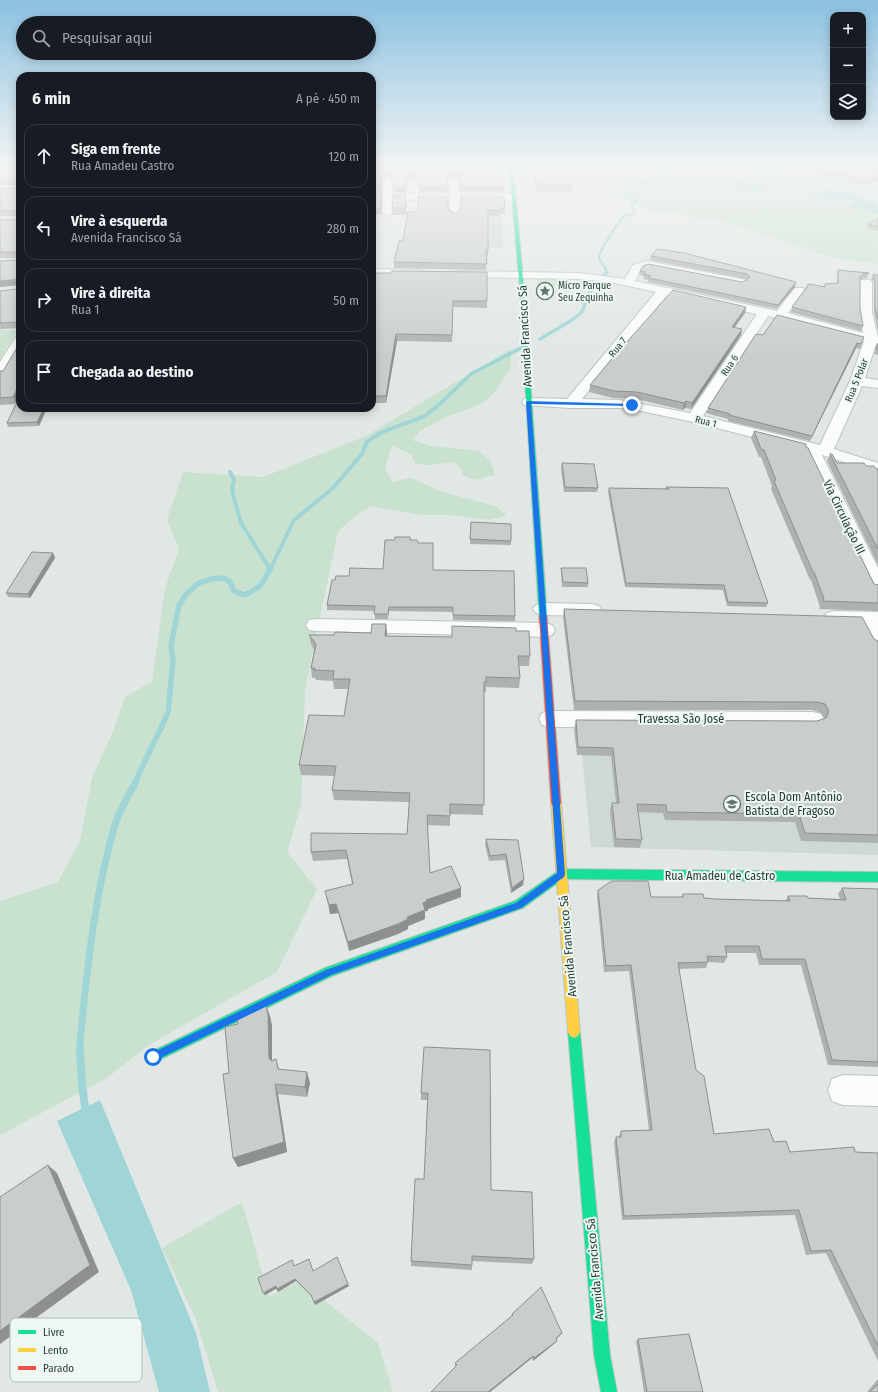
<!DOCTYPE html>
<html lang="pt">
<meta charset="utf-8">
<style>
:root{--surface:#171b24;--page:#20242c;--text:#f1f3f6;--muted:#9ea1a6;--line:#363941}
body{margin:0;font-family:"Fira Sans Condensed",sans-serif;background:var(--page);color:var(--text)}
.controls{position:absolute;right:12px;top:12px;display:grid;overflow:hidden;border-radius:8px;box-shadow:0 2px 10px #0003}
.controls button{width:36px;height:36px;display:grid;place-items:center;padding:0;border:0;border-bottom:1px solid var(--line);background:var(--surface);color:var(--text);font:20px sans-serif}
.stop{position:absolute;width:12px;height:12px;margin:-9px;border:3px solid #1a73e8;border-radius:50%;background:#fff}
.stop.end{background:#1a73e8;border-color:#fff;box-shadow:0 1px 4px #0008}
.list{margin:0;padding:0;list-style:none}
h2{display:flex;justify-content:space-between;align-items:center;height:52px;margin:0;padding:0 16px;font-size:17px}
h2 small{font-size:13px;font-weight:400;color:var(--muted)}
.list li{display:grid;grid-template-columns:26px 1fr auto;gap:12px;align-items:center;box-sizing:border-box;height:64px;margin:0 8px 8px;padding:0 8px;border:1px solid var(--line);border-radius:12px}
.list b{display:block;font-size:15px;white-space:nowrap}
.list p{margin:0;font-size:13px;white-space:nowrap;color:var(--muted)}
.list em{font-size:13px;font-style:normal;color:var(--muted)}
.icon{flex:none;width:22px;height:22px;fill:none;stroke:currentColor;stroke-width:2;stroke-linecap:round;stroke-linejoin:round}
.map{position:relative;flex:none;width:878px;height:1392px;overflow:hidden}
.search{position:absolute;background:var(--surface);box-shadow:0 2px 10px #0003;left:16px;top:16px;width:360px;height:44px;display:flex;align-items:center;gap:10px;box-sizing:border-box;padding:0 14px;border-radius:22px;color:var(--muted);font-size:15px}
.panel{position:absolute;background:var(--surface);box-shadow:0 2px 10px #0003;left:16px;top:72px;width:360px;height:340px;border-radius:12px}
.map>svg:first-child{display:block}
</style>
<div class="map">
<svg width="878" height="1392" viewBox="0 0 878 1392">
<rect width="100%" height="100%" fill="#e1e7e4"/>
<!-- built -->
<g fill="#ced9d4">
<path d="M519,164H619L625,174L630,177L625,178L616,196L522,194Z"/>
<path d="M805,164H878V190L842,185Z"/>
<path d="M407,215L503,216V248L402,247Z"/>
<path d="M582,755L878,761V855L591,847Z"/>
</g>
<!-- green -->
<g fill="#c9e2cf">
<path d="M668,164H805L842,185L878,190V264L834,258L725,222L646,209L616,196L625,178L630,177H653Z"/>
<path d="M537,279L568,280V286L537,285Z"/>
<path d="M0,330H17L0,359Z"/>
<path d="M511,349V367L494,393L481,404L446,417L421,430L412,440L431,446L479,451L491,462L495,475L475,480L463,475L462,469L454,462L431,465L415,464L411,454L392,446L385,468L392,482L411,478L440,491L495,506L507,515L490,520L449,515H422L371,506L358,514L338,531L305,690L301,805L287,852L317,889L277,972L147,1046L107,1078L0,1135V901L58,882L80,841L92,778L111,736L125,697L152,681L165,588L179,549L167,519L183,472L263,477L366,436Z"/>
<path d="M242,1202L269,1297L300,1281L378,1343L393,1392H218L196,1319L162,1248Z"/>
</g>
<!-- water -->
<g fill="#9fd5d7">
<path d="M764,171L791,177L759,192L731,185Z"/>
<path d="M827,190L855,194L856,198L877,203L873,206L878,209V214L850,207L849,204L858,200L855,199C847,202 843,199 835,199C825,199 822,200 812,197Z"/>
<path d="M100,1100L196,1333L210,1392H159L131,1290L57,1121Z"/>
</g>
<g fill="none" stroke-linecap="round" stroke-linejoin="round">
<!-- stream-far5 -->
<path stroke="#9fd5d7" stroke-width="2.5" d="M606,269C604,266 600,261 599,258C598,252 619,222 624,216L634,213V209L631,206L636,202L628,196V193L642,186L668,164"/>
<!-- stream-far4 -->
<g stroke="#9fd5d7" stroke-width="3.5">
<path d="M540,339L572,320L582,312L590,292L607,272L605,268"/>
<path d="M442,402L471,374L521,348"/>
</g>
<!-- stream-far3 -->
<g stroke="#9fd5d7" stroke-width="4">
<path d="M230,472L234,480L232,491L241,523L270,569"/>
<path d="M270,570L294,520L333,488L362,454L367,442L380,433L425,416L443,401"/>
</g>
<!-- stream-far2 -->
<path stroke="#9fd5d7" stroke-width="5.5" d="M135,782L168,713L173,660L171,646L179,605L187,593L199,583L211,579L224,578L230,582L234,591L244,595C260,588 263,584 270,569"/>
<!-- stream-far1 -->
<path stroke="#9fd5d7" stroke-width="7" d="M80,1052V1042C87,970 94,898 114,828C118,812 129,796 136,781"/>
<!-- stream -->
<path stroke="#9fd5d7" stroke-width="8" d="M80,1051L82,1085L86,1114"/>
<!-- street casing -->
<g stroke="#bec4c1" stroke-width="2">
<g id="street">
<path d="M388,178L393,181L392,194H450L448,181L453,178L458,181L460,194H513L518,197L513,200H460L459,215L454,218L449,215L450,200H392V213L387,216L382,213L383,181Z"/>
<path d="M647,261L741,279L745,280L747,282L745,284L741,285L647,267L641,269L635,281L777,311L795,288H803L805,290L788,313L863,333L860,313V282L862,280H870L872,282V313L878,337V345L876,344L865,378L878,380V388L862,386L834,449L878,463V473L822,455L878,568V593L871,591L869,587L804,450L693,422L641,411L620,408H570L524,405L522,402L524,399L529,398L567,399L656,292L610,282L580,279L459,277L455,276L453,274L455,272L459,271L580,273L625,279L633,265ZM667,295L757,314L690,413L620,400L582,399ZM768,316L864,341L850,381L820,445L703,416Z"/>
<path d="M372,269L419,270L423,271L425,273L423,275L419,276L372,275Z"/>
<path d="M20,337V352L5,376L0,377V362L15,338Z"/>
<path d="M543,603L592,604L599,606L602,610L599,614L592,616L543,615L536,613L533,609L536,605Z"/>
<path d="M834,611L878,612V649L871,647L859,624L834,623L827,621L824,617L827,613Z"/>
<path d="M316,619L545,623L552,625L555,630L552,635L545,637L316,631L309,630L306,625L309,620Z"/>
<path d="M550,711L813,712L821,714L824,720L821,726L813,728L550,727L542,725L539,719L542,713Z"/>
<path d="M843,1075L878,1076V1106L843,1105L832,1101L828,1090L832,1079Z"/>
</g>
</g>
<!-- fast casing -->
<g stroke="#bdc5c1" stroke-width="2">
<g id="fast">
<path d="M509,164H513L523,279L547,616L543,619L539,616L519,279Z"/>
<path d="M561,869L878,872V882L563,879L523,908L332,976L157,1061L153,1063L149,1061L147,1057L149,1053L325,968L515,901Z"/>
<path d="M574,1026L578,1028L580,1032L610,1355L617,1392H601L594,1355L568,1032L570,1028Z"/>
</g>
</g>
<!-- slow casing -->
<g stroke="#bdc5c1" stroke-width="2">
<path id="slow" d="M556,798L560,799L561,802L580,1032L578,1036L574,1038L570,1036L568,1032L551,802L552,799Z"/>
</g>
<!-- jam casing -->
<g stroke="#bdc5c1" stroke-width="2">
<path id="jam" d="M543,613L547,616L561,802L560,805L556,806L552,805L551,802L539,616Z"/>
</g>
<!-- street -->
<use href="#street" fill="#fafbfb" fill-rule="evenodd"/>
<!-- fast -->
<use href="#fast" fill="#16e098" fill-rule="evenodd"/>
<!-- slow -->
<use href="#slow" fill="#ffcf43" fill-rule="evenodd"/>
<!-- jam -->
<use href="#jam" fill="#f24e42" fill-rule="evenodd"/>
</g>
<!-- wall -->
<g fill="#adb1af">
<path d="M0,164H20V328L0,329V291L18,289L20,288V285L0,287V261L19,260V258H0V220H19L20,216H0V188H18L20,187L19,185H0Z"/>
<path d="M372,164H503L504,192H461L459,181L452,177L447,180L448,192H419V181L412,177L406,181V192H394V181L387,177L382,181L381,214H372Z"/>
<path d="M532,164H593V165L568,166L572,185V192H536Z"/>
<path d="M787,164H878V180L866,186L786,167Z"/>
<path d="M406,195V215H392V208Z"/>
<path d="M505,208V214H501L500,216H488V256H487L486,270L394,268V262L403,241L413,213L448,209L455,214L461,209Z"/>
<path d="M878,218V231L867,228L868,224Z"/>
<path d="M657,249L795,287L776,309L648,282V280L643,279L644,276L639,275L640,271L742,282L747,280L746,279L741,278L650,260L651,256Z"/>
<path d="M838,270L869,273L867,278L861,279L860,280V308L863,326L861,331L791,312L792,307L806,287L808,284L824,287L825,284H837V275Z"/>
<path d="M372,273L487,301V308L453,307L452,342L397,341L386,403H372Z"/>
<path d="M873,274L878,275V331L874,313V282L871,279Z"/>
<path d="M746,307L745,313L735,327L742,329L741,335L691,409L685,408L683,410L636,399L613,398L589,392L590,385Z"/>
<path d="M763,335L864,337L860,349L856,348L810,441L728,421V419L706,413L708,408Z"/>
<path d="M878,343V355L874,354Z"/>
<path d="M0,371H3L15,404L0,405Z"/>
<path d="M20,408H47L39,426L8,427L7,423Z"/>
<path d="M754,431L806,447L874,584L878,585V611L819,609L820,607L811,580H810L771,489L772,486L761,457H759L751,438Z"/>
<path d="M830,454L837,463L866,466L878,469V565L827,461Z"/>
<path d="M562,463L598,488L597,492H564L561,468Z"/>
<path d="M666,487L728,488L768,603L766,607L727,606L723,590L625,587L608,492L609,488L665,489Z"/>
<path d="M471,522L511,541V545L470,544Z"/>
<path d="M410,540L418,543L433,570L515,616V621L453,620V612L389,611L388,619H375V611L327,610V605L335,580L349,576L383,569Z"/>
<path d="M53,553L55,558L30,598L8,597L6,593Z"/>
<path d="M561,568L588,583V587H562L561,572Z"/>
<path d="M564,609L874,639L878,641V843L801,841L795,822L665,820L663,813L638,812L642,840L640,848L614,847L610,811L612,803H616L611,756L577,755L574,729L576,720L817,721L825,719L821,713L813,710H574L563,617Z"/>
<path d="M386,624L387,636L452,637L516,631L530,656L529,666H519L520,678L519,688L486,687V692H484L483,815L450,814V826L427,825L430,873L461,888V897L428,909V911H425V919L408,926V929L398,934L349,951L338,913L330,914L325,891L352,884L347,859L313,861L311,852L407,834L409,802L334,800L332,790L335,776L301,775L299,765L344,716L348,689H334L333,681L316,680L315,678H312L311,668L314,650L311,644L309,635H334L371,633Z"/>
<path d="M486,839L518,840L523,885L511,893L505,860L489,861L485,845Z"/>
<path d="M842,888L878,889V1067L828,1065L801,965H759L756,953H726L727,957L724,963L708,962L706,968L679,969L696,1070L714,1134L774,1142L790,1152H855L878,1153V1361L826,1253L806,1255L795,1215L622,1220L614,1142L616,1137H619V1136L621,1131L649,1130L629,971L604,972L597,896L598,890L651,897H682L683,894L704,898L715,899L785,901L788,896L808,898L840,899L838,894Z"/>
<path d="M270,1016L272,1026V1060L276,1059L279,1069L310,1083L307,1097L278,1094L287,1152L238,1167L233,1158L229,1073Z"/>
<path d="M424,1047L491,1190L534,1259L532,1264L472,1261V1270L411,1266V1261L424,1179L428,1100H421V1093Z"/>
<path d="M294,1266L313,1271L349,1286L315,1305L312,1297L296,1281L278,1292L276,1289L265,1295Z"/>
<path d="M512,1314L562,1333L560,1336L556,1339L555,1343L533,1361L532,1358L490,1392H431L456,1367L455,1366V1363L511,1317Z"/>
<path d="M638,1339L703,1392H644L636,1341Z"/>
<path d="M878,1379V1392H867Z"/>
</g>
<!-- shaded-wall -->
<g fill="#8d908f">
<path d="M387,171V177L382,181L381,214V176Z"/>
<path d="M412,171V177L406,181V192V176Z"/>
<path d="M452,171V177L447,180V175Z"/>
<path d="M878,175V180L866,186L867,181Z"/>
<path d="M18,279L20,285L0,287V281Z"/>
<path d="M796,282L795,287L776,309L778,305Z"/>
<path d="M746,307L745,313L730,333L732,327Z"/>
<path d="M742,329L741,335L691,409L692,403Z"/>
<path d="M396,334L397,341L386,403V396Z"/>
<path d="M857,343L856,348L810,441L812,436Z"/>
<path d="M20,383V394L15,404L13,397Z"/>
<path d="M686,401L685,408L683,410L684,403Z"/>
<path d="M44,408H47L39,426L37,422Z"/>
<path d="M53,553L55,558L30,598L28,594Z"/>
<path d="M386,624L387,634L386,646L385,636Z"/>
<path d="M524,879L523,885L511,893L512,888Z"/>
<path d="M461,888V897L428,909V911H425V919L408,926V929L398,934L349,951L348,942L407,917L426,900Z"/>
<path d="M336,904L338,913L330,914L329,905Z"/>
<path d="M266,1005L270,1016L272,1026V1063L269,1059Z"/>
<path d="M307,1072L310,1083L307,1097L305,1087Z"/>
<path d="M275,1084L278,1094L287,1152L238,1167L233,1158Z"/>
<path d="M48,1165L57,1173L99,1272L0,1344V1331Z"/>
<path d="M295,1279L296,1281L278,1292L277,1289Z"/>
<path d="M348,1284L349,1286L315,1305L314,1302Z"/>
<path d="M276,1286L277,1288L265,1295L263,1293Z"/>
<path d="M557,1341L555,1343L533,1361L534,1358Z"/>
<path d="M533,1356L532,1358L490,1392H488Z"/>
</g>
<!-- building -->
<g fill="#c9cecc" stroke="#8d908f">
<path d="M0,164H20V322L0,323V291L18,289L20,288V280L18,279L0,281V261L19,260L20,253L18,252H0V220H19L20,213L18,211H0V188H18L20,187L18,179L0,180Z"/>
<path d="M372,164H503L504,187H461L460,175L452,171L447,175L448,187H419V176L412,171L406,176V187H393L394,176L387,171L381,176V209H372Z"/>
<path d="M533,164H568L572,185L536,184Z"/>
<path d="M798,164H878V175L867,181Z"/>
<path d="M393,195H406V208H392Z"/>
<path d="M418,196H448V209L455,214L461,209V196H504L505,208H501V210H488V250H486L487,264L394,262L399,241H403L408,211L413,213L418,210Z"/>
<path d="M878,218V227L868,224Z"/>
<path d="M657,249L684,253L796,282L778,305L649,278L651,276L644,274L646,272L640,271L643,266L648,264L742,282L747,280L750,277L747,274L742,273L651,256Z"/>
<path d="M838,270L869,273L863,274L860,277V308L863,326L792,307L808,286V284L825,287V284L838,283Z"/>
<path d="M392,271L487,272V301H453L452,335L396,334L386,396H372V273H391Z"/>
<path d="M873,274L878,275V319L875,308V277Z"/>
<path d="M673,290L746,307L732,327L742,329L692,403L686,401L684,403L637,392L614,391L590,385L610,361Z"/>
<path d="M777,315L864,337L861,344L857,343L812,436L729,415L730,414L708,408L756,334L763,335Z"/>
<path d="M20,343V383L13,397L0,398V371H3Z"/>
<path d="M878,343V349H876Z"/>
<path d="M18,400H20V408H44L37,422L7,423Z"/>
<path d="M754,431L806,444V447L808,448L874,584L878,585V603L823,601L824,599L814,572H813L774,481L776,480L764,450L761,449Z"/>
<path d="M830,454H832L837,463H864L866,466H874L876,469H878V549Z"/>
<path d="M562,463L594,464L598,488L565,487Z"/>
<path d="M666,487L728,488L768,603L728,602L724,585L626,583L609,488L669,489Z"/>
<path d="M471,522L511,524V541L470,539Z"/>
<path d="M395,537H410V540H417L418,543H433V570L514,571L515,616L453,615V607H389L388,614H374L375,606L327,605L332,580H335L336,576H349L350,568L383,569L385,540H395Z"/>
<path d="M32,552L53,553L28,594L6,593Z"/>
<path d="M561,568H586L588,583L563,582Z"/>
<path d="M564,609L862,617L874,639L878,641V835L805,833L799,814L667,812L666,805L637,804L642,840L616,839L612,803H619L613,748L578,747L576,720L817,721L826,718L829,711L825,704L817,702L575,701Z"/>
<path d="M372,624H386L385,636L452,637V626L516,628V631H529L530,656H518L520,678L486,677V682H484V805L450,804V816L427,815L430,873L451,866L461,888L426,900L427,901L423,903L425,910L407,917L408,919L398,924L348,942L336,904L329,905L325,891L353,884L346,850L311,852V833L407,834L410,793L332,790L336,766L299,765L309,715L344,716L350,679H333L334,671L314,670L315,668H311L316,644L309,635H334L335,632L371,633Z"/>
<path d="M486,839L518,840L524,879L512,888L506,854L490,856Z"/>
<path d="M612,881H648L651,897H683V894H703L704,898L715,899L790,901L788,896H807L808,898L846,900L842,888L878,889V1062L832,1060L805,959H762L759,946H725L727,957L707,956L708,962L678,963L696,1070L704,1076L714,1134L769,1129L774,1142L786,1141L790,1152L854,1147L855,1152L878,1153V1346L831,1250L811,1251L799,1210L624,1216L616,1137H621V1131L652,1130L631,965L606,966L598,890Z"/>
<path d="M266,1005L268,1015L269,1059H271V1061L276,1059L278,1069L307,1072L305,1087L275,1084L284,1142L233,1158L223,1074L229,1073L225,1027L238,1024L237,1020Z"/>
<path d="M424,1047L490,1050L491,1190L532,1192L534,1259L472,1256V1265L411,1261L415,1179H424L428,1093H421Z"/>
<path d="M48,1165L90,1265L0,1331V1197Z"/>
<path d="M337,1257L348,1284L314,1302L311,1295L295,1279L277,1289L276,1286L263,1293L258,1278L292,1260L294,1266L309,1259L313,1271Z"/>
<path d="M541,1287L562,1333L556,1338L557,1341L534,1358L533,1356L488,1392H431L457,1365L455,1363L513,1315L512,1314Z"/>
<path d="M689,1334L703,1392H647L638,1339Z"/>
<path d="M878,1384V1392H870Z"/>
</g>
<!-- sky -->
<linearGradient id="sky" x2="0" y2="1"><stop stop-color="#8bc1e1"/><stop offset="0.46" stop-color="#f2f4f3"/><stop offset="1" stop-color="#f2f4f3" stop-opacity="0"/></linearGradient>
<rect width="878" height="359" fill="url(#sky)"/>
<!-- route -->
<path fill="#1a73e8" d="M528,401L632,404L634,405L632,406L531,404L565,874L564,877L521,908L331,975L156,1060L153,1062L150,1060L149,1057L150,1054L326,970L516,903L557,873L526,402Z"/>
<!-- icons -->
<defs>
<g id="sight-ring" transform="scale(0.9)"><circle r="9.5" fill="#eff7f2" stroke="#637770" stroke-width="1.5"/><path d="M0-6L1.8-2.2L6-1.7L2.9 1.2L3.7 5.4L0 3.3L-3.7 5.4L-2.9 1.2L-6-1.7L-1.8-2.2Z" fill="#637770"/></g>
<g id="school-ring" transform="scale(0.9)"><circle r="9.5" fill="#eff7f2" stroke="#637770" stroke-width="1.5"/><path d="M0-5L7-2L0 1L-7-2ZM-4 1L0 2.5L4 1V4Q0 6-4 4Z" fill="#637770"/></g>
</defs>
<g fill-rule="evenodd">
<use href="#sight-ring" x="545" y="291"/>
<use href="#school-ring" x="732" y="804"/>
</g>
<g text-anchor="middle" stroke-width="4" stroke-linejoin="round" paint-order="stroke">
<!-- far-poi labels -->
<g font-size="10" fill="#1f3b31" stroke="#eff7f2" text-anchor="start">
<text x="558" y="289">Micro Parque<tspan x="558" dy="12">Seu Zequinha</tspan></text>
</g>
<!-- far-street labels -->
<g font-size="10" fill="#1f3b31" stroke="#eff7f2">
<text transform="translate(617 347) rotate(-51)" y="4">Rua 7</text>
<text transform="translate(729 365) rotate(-57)" y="4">Rua 6</text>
<text transform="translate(856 380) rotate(-68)" y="4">Rua 5 Polar</text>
<text transform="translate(706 421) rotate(14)" y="4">Rua 1</text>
</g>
<!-- street labels -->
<g font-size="12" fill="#1f3b31" stroke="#eff7f2">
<text transform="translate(525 336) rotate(-93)" y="4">Avenida Francisco Sá</text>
<text transform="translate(844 517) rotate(64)" y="4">Via Circulação III</text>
<text x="681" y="723">Travessa São José</text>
<text x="720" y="880">Rua Amadeu de Castro</text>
<text transform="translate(568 946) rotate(-95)" y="4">Avenida Francisco Sá</text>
<text transform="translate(595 1269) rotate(-95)" y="4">Avenida Francisco Sá</text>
</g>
<!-- poi labels -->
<g font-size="12" fill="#1f3b31" stroke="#eff7f2" text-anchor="start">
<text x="745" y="801">Escola Dom Antônio<tspan x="745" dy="14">Batista de Fragoso</tspan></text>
</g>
</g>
<!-- legend -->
<rect x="10" y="1318" width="132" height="64" rx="6" fill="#eff7f2" stroke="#b1bfb8" stroke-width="1"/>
<rect x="18" y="1330" width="18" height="4" fill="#16e098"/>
<rect x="18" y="1348" width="18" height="4" fill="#ffcf43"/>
<rect x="18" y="1366" width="18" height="4" fill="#f24e42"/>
<g font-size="11" fill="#1f3b31">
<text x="43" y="1336">Livre</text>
<text x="43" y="1354">Lento</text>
<text x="43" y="1372">Parado</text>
</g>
</svg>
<div class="controls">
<button>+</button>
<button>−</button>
<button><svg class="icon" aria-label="layers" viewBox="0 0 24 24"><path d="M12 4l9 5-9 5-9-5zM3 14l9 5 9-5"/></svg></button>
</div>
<div class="stop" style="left:153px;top:1057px"></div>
<div class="stop end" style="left:632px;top:405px"></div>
<div class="search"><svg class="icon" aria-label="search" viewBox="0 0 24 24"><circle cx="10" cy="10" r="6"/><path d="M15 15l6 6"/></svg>Pesquisar aqui</div>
<section class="panel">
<h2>6 min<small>A pé · 450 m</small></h2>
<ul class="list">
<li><svg class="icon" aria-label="ahead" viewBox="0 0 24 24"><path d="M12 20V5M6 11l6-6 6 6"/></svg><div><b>Siga em frente</b><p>Rua Amadeu Castro</p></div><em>120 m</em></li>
<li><svg class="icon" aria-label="left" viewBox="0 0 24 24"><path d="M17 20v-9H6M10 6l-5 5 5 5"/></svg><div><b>Vire à esquerda</b><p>Avenida Francisco Sá</p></div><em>280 m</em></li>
<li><svg class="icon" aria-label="right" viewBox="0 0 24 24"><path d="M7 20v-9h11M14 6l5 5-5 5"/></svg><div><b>Vire à direita</b><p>Rua 1</p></div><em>50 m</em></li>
<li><svg class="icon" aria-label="arrive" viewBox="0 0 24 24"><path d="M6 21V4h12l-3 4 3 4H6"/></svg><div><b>Chegada ao destino</b></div></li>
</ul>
</section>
</div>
